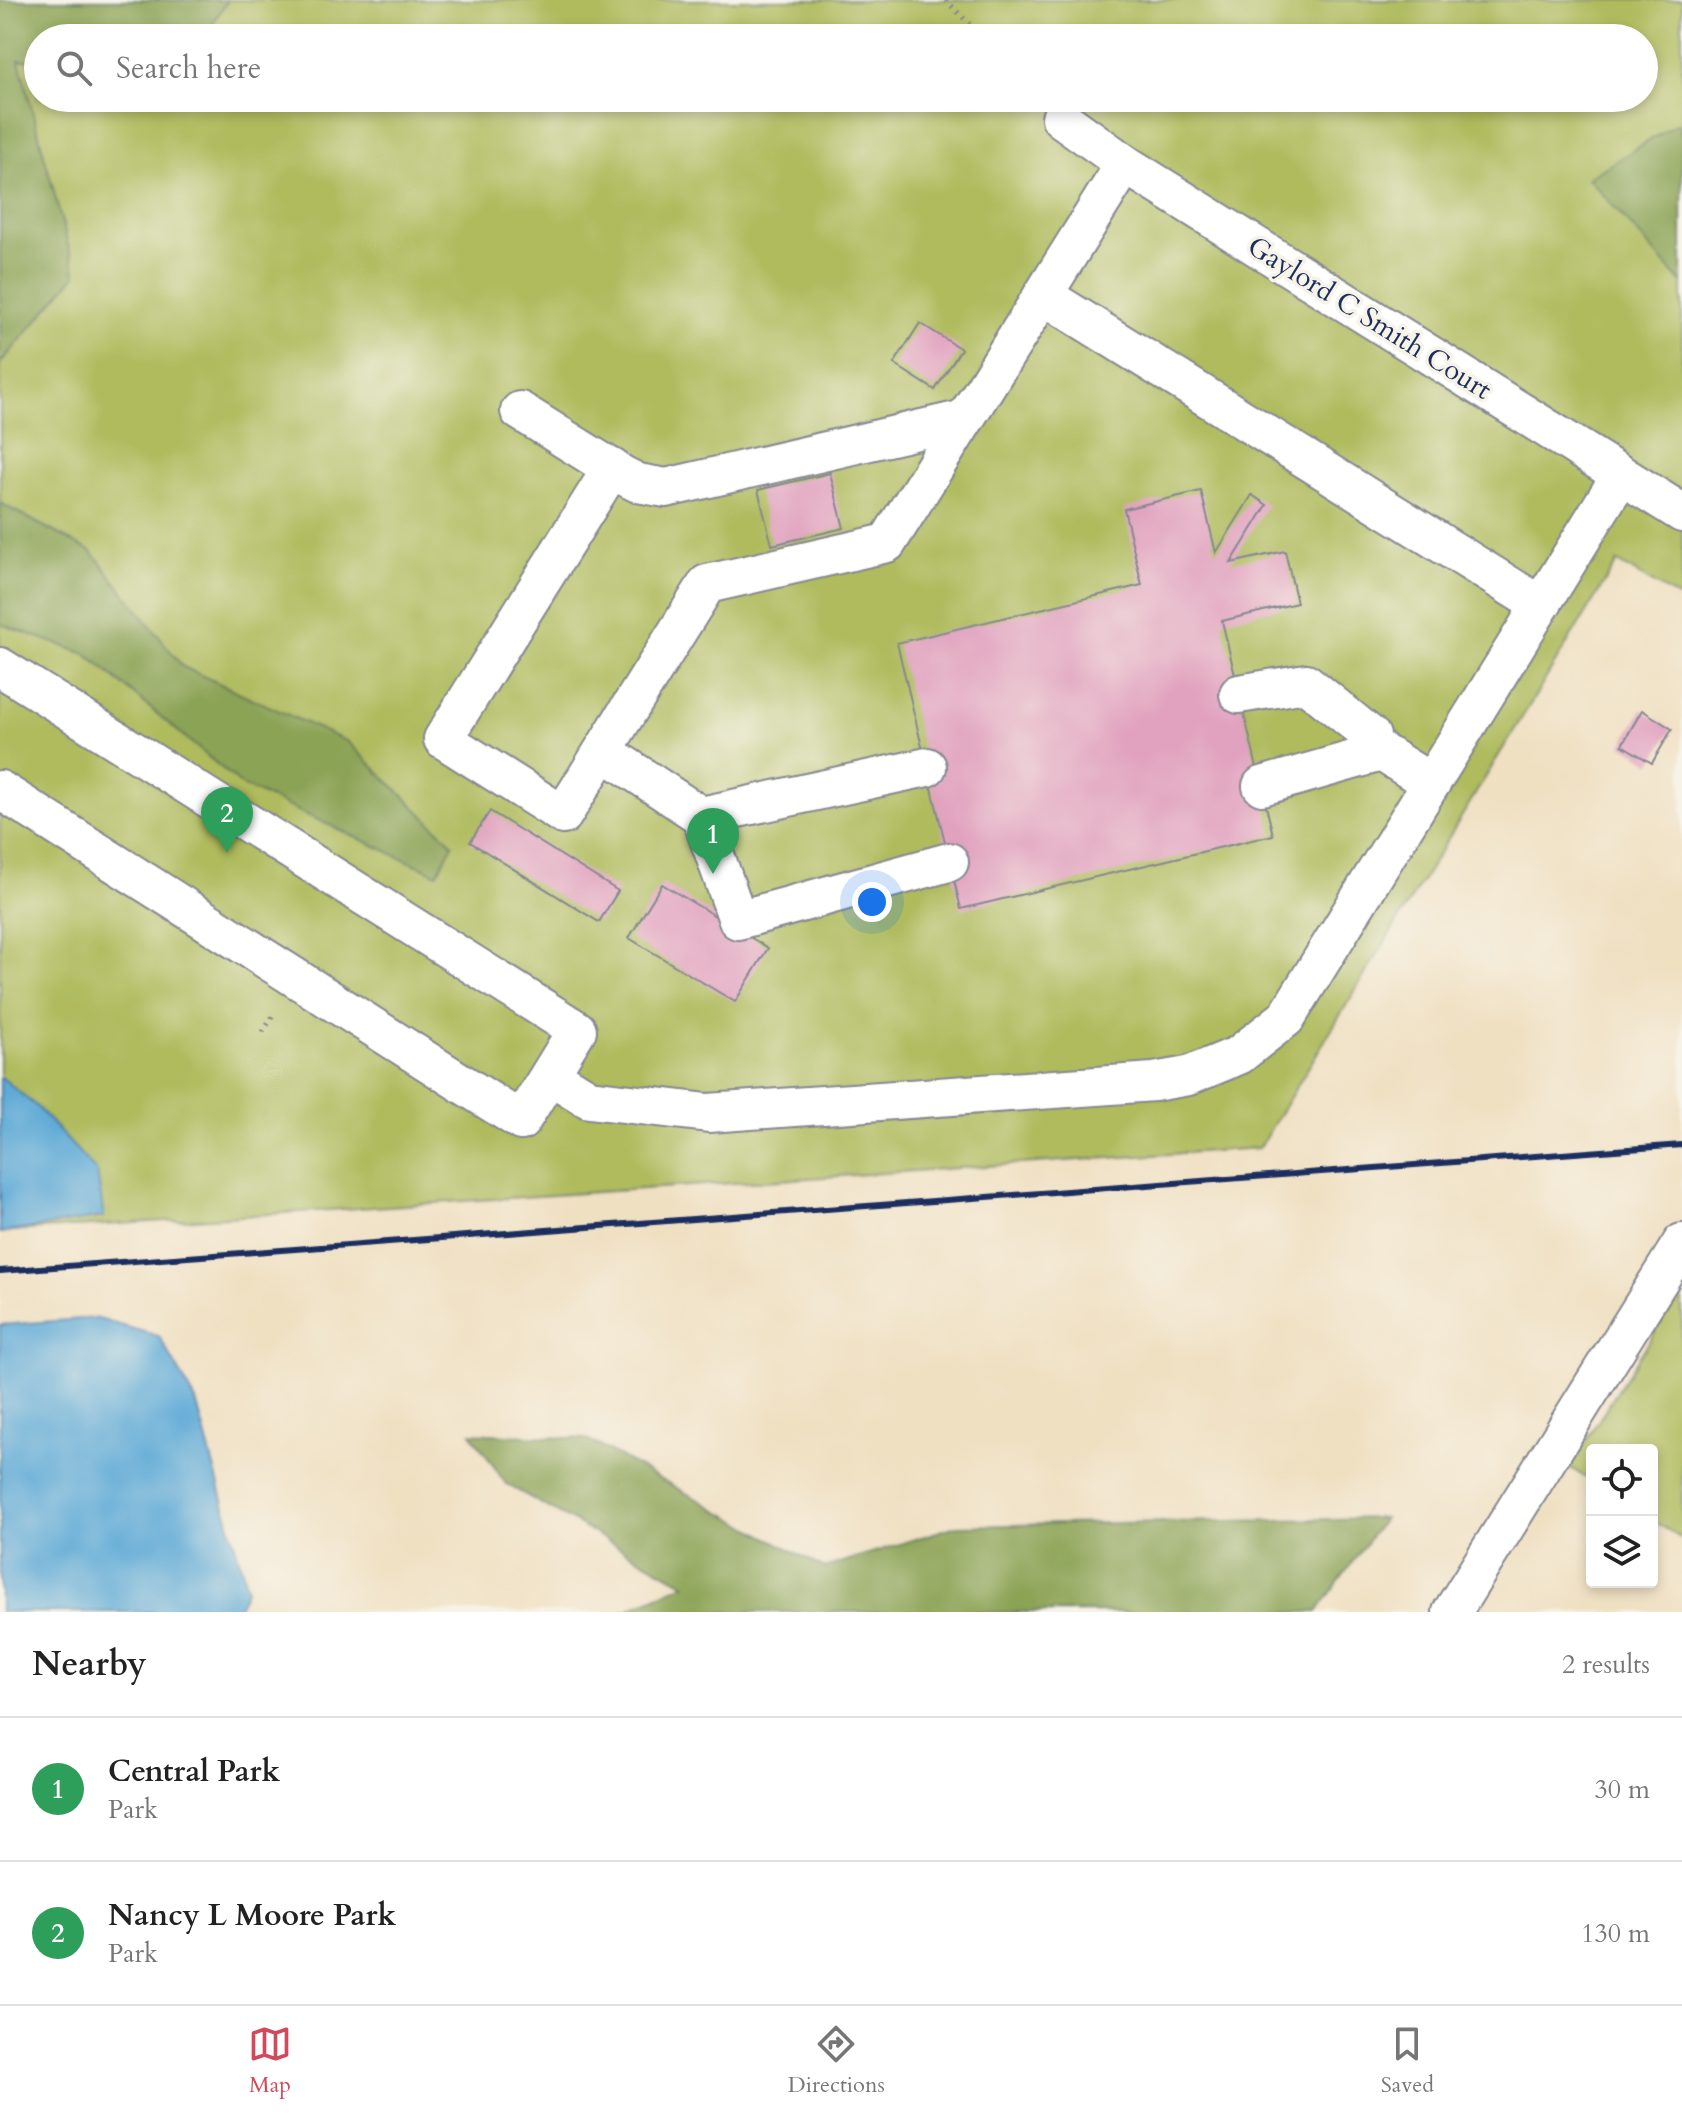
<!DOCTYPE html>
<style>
:root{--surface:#fff;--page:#f2f2f2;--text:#222;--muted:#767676;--line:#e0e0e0;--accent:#d1495b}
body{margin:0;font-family:Cardo,serif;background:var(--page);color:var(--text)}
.controls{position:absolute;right:24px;bottom:24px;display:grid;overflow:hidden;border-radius:8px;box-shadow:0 4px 12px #0003}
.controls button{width:72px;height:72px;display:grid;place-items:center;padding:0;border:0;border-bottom:2px solid var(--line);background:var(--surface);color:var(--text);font:40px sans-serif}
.you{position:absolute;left:872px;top:902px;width:28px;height:28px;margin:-20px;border:6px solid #fff;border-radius:50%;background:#1a73e8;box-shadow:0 0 0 12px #1a73e833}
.badge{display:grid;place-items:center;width:52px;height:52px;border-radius:50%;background:var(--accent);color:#fff;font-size:26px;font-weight:700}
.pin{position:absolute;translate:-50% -66px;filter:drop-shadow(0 2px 4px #0008)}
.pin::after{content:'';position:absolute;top:42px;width:28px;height:24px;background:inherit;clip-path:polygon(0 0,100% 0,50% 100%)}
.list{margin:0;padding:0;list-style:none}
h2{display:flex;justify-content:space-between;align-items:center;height:104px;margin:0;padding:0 32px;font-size:34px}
h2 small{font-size:26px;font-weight:400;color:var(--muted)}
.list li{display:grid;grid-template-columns:52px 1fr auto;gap:24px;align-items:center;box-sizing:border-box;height:144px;padding:0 32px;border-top:2px solid var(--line)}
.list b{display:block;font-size:30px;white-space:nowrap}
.list p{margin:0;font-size:26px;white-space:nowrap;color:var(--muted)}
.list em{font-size:26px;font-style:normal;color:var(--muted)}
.icon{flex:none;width:44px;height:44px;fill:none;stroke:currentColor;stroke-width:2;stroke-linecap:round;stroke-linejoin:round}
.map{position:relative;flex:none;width:1682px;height:1612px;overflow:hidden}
.search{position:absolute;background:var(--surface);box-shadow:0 4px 12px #0003;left:24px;right:24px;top:24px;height:88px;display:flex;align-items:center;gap:20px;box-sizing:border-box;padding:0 28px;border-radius:44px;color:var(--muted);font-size:30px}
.sheet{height:392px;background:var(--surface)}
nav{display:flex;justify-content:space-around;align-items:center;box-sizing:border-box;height:112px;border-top:2px solid var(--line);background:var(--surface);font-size:22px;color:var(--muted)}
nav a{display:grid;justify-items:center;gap:4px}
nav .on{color:var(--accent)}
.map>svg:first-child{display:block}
</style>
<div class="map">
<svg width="1682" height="1612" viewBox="0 0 1682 1612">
<rect width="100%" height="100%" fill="#f7f3e8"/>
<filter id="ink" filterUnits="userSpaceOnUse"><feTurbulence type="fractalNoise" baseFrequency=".0125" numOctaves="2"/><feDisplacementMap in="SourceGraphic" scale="16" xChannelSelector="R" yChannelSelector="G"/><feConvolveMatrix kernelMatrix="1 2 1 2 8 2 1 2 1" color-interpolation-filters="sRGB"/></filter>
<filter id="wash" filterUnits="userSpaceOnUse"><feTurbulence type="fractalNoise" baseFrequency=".006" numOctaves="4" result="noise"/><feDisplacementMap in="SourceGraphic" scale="32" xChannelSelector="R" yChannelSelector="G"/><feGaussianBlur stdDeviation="1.8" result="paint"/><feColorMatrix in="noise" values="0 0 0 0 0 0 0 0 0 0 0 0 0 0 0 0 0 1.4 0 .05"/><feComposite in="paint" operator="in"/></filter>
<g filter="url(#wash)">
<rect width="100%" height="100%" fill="#f0e0c2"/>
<!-- green -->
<g fill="#afbb5d" stroke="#65755e" stroke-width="2" fill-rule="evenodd">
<path d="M0,0H1682V600L1617,562L1259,1148L0,1232ZM38,38H1644V98H38Z"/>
<path d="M1682,1290V1539L1652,1520V1450H1592V1482L1569,1467Z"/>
</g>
<!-- forest -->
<g fill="#8ba354" stroke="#536959" stroke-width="2">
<path d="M0,0H228L203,38H38V61L19,60L76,275L0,364Z"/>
<path d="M1678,123L1682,136V283L1588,178Z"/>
<path d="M0,503L92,552L183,667L348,742L453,844L437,874L243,786L86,654L0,624Z"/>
<path d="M471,1433L587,1439L824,1568L956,1526L1384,1518L1317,1612H622L685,1584L506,1484Z"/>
</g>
<!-- water -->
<g fill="#5faad7" stroke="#3d6c9a" stroke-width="2">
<path d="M0,1076L37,1107L97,1172L104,1217L0,1233Z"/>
<path d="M95,1318L159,1336L196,1401L247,1588L236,1612H0V1325Z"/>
</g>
<g id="blocks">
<!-- building -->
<g fill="#e1a2bf">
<path d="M920,323L961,349L935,390L894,364Z"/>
<path d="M830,473L844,528L772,545L758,490Z"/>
<path d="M1201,491L1216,553L1252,495L1267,505L1231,563L1285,551L1297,603L1222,621L1273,835L961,909L897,643L1142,585L1124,509Z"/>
<path d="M1642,710L1672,729L1652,763L1622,745Z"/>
<path d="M490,811L618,891L599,922L470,842Z"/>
<path d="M662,884L768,948L735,1002L629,938Z"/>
</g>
</g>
</g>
<g filter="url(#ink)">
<use href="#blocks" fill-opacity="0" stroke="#868890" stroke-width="2"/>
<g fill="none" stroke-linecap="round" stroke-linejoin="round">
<!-- minor casing -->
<g stroke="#868890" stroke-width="42">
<g id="minor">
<path d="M1061,118L1125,164L1682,513"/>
<path d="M1125,164L1043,295L1540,605"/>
<path d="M520,411L624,476L638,483L666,488L965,419L1043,295"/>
<path d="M612,468L443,739L563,815L707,584L887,543L965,419"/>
<path d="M0,667L577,1030L521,1121L0,790"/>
<path d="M1239,694L1306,683L1371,736L1374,754L1262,786"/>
<path d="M1372,746L1431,783"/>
<path d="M603,751L701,816"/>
<path d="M927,767L701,816L738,920L949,862"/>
<path d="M550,1075L589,1099L708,1113L1154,1082L1188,1076L1239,1055L1286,1018L1621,475"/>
<path d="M1452,1612L1682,1243"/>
</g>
</g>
<!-- path -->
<g stroke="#868890" stroke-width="5" stroke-dasharray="2 6" stroke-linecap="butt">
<path d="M946,0L983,38"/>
<path d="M263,1032L274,1014"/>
</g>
<!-- minor -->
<use href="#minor" stroke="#fff" stroke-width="38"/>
<!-- rail -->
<path stroke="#1b2f5e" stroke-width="6" d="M0,1271L1682,1145"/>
</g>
</g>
<g text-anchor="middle" stroke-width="7" stroke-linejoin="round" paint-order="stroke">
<!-- street labels -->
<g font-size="28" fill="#1b2f5e" stroke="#f7f3e8">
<text transform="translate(1370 317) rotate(32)" y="10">Gaylord C Smith Court</text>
</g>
</g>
</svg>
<div class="controls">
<button><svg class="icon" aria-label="locate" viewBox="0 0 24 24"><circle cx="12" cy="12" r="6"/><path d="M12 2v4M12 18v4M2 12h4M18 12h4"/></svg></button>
<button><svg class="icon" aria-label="layers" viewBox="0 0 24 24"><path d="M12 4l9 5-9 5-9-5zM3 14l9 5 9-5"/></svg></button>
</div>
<div class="you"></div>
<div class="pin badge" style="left:713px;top:874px;background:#2e9e5b">1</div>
<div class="pin badge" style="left:227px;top:853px;background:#2e9e5b">2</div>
<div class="search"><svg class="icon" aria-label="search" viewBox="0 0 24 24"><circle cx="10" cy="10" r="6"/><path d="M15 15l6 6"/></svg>Search here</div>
</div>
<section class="sheet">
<h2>Nearby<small>2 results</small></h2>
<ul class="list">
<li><span class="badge" style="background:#2e9e5b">1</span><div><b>Central Park</b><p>Park</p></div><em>30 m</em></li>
<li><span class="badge" style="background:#2e9e5b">2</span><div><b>Nancy L Moore Park</b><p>Park</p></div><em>130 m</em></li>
</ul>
</section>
<nav>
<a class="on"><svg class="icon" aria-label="map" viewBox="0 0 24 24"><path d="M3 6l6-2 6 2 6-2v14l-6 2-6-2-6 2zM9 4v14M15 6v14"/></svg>Map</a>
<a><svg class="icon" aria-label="directions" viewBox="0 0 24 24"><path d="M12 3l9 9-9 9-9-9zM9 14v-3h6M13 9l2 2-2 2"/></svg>Directions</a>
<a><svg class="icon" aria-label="saved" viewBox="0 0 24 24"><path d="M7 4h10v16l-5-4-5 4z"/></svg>Saved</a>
</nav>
